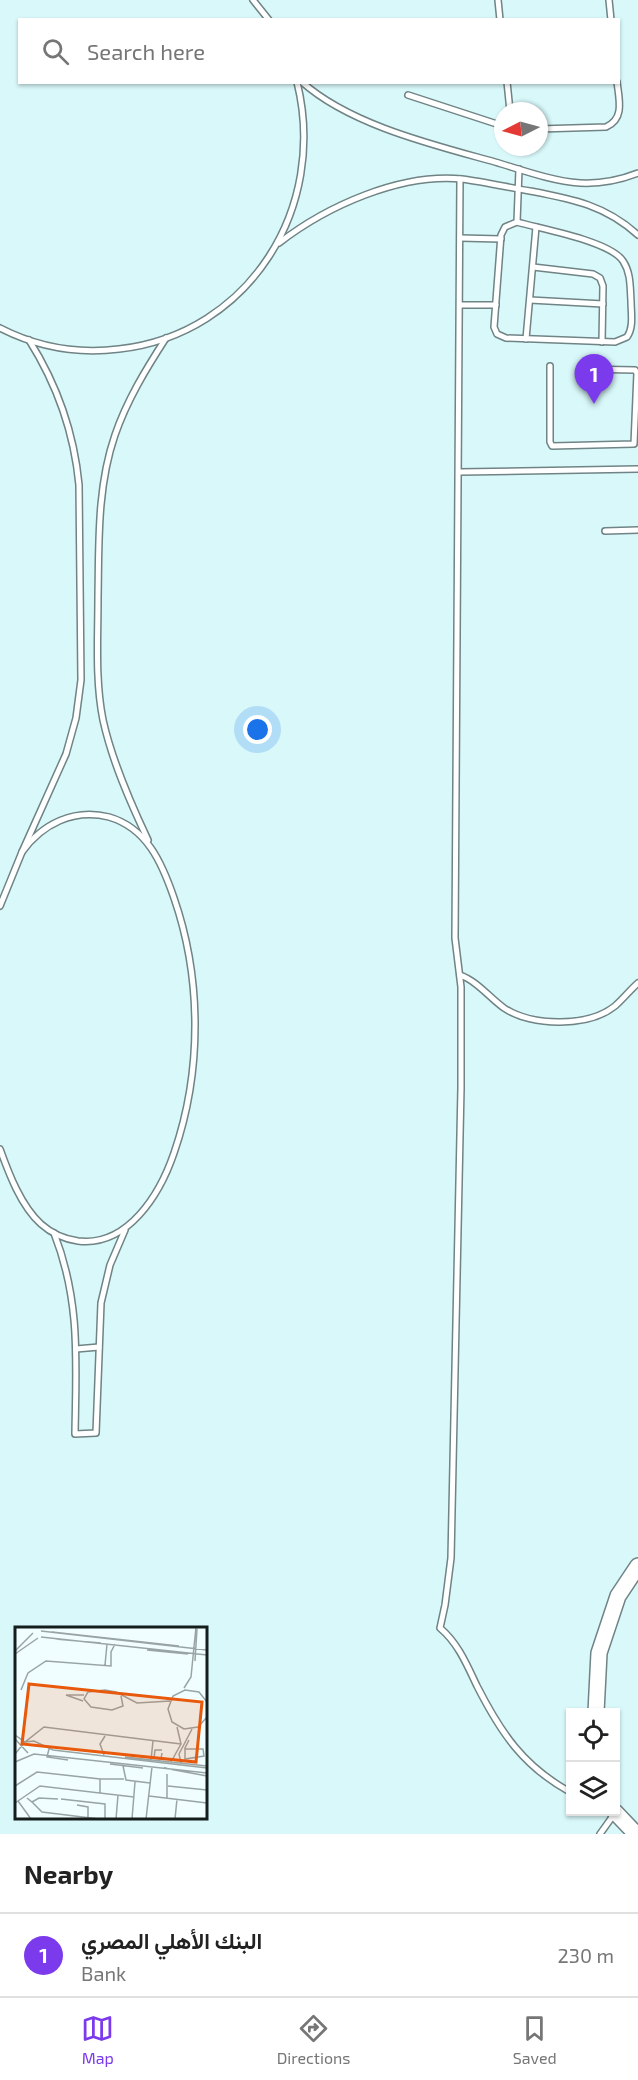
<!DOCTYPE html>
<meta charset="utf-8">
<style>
:root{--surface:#fff;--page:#f2f2f2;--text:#222;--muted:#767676;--line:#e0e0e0;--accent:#7c3aed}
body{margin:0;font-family:"Exo 2",Vazirmatn,sans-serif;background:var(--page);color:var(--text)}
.controls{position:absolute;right:18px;bottom:18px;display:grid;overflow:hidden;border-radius:0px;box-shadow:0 2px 4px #0004}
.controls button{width:54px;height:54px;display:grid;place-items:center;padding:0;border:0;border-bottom:2px solid var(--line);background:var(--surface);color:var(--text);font:30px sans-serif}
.compass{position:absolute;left:494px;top:102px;width:54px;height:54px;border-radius:50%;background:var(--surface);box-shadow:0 2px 4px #0004;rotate:264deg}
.you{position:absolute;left:258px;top:730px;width:21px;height:21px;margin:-15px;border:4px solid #fff;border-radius:50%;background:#1a73e8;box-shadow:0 0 0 9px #1a73e833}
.badge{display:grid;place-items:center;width:39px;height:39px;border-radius:50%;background:var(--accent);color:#fff;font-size:20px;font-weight:700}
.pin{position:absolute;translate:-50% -50px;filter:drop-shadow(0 2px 3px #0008)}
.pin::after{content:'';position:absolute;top:32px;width:21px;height:18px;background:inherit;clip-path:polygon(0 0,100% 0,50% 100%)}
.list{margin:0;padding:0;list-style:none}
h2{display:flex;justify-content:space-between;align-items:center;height:78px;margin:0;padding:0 24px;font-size:26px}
h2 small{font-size:20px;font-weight:400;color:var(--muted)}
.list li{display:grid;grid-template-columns:39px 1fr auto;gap:18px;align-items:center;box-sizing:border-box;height:84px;padding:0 24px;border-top:2px solid var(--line)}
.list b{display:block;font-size:22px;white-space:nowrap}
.list p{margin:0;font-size:20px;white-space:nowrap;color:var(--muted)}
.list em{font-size:20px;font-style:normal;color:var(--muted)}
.icon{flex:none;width:33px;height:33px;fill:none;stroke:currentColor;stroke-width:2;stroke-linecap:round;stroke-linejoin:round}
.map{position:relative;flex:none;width:638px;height:1834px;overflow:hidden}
.search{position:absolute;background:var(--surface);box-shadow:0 2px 4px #0004;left:18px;right:18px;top:18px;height:66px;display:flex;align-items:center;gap:15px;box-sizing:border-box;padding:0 21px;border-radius:0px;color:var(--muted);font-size:22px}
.sheet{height:162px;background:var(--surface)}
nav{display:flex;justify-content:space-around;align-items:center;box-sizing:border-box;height:84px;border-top:2px solid var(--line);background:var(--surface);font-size:16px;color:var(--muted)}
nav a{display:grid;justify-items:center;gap:3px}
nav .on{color:var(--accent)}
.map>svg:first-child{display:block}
</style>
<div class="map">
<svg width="638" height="1834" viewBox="0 0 638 1834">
<rect width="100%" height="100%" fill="#f1feff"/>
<!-- built -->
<path fill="#d8f8fa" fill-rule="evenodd" d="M0,0H638V1834H0ZM20,20H618V82H20ZM503,111H539V147H503ZM16,1628H206V1818H16ZM570,1712H616V1812H570Z"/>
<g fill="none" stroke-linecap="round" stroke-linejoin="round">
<!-- lane casing -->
<g stroke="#708385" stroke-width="8">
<g id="lane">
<path d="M253,0L269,20"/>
<path d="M498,0L500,20"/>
<path d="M609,0L611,20"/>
<path d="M302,82C350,125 434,145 495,162C522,170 552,181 580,183C600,184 620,180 638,173"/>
<path d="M507,82L510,111"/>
<path d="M408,95L503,126"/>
<path d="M539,129L606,127C625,119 619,99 617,82"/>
<path d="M460,179L455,938L461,987V1088L451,1558L445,1605L440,1628C458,1643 467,1665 477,1686C501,1733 523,1766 570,1792"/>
<path d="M517,222C541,229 610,241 623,261C631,273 630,287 631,301C631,313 634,327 627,337L615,342L506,338L497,334L494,327L501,235L505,227Z"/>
<path d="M517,222L519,169"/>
<path d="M460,238L501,239"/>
<path d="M279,243C327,206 400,173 462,179C484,182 507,187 530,191C572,199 605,205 638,235"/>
<path d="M533,267L593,274L600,278L603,286L602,342"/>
<path d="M530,300L603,304"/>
<path d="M460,305H496"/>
<path d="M0,328C37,347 78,354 119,349C250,334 328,207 297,82"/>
<path d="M526,339L536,227"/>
<path d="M550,366V442L552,446L634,444L637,373L635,370L581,369"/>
<path d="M460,472L638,469"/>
<path d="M605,531L638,530"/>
<path d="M148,840C130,802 112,761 103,720C95,680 98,638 98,597C99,543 97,487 115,435C127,400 146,369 166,338"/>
<path d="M0,906L22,852L66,754L76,718L81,680L79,485C74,432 58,386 29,340"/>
<path d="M460,975C477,981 490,998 504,1008C532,1027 589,1027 615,1006C623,999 630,990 638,983"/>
<path d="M0,1149C9,1174 21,1206 41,1224C51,1233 64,1239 78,1241C128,1247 160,1194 174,1153C202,1072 202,979 174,898C162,863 147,828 109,817C74,808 42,824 22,852"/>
<path d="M54,1233C81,1302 76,1363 75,1434L96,1433L101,1303L110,1265L125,1230"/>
<path d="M76,1349L99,1347"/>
<path d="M600,1834L615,1813"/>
</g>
</g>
<!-- secondary casing -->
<g stroke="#708385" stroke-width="18">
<g id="secondary">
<path d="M596,1712L599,1653L618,1596L638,1566"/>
<path d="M615,1812L636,1834"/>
</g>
</g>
<!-- lane -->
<use href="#lane" stroke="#fff" stroke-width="5"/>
<!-- secondary -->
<use href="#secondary" stroke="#fff" stroke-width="15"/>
</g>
<!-- overview -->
<g transform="translate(15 1627)">
<rect width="192" height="192" fill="#f1feff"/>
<path fill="none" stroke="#99a4a5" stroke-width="1.5" d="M26,4L192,23M37,5L164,19M26,10L192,28M40,12L86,16M132,23L173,27M0,24L18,6M0,27L23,11M180,34L182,2M90,38L92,17M169,61L176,50L181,0M6,63L13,46L31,34L96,39V25L100,17M106,69L108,79L97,83L76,80L69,72L73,65L90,63L101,65L122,76L155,74M68,74L51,68H69M192,75L184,65L170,63L158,69L153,82L157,95L169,102L183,100L192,90M0,108L10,115L29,100L166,117M0,112L13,126M34,122L32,130L53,133M170,122H188L189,129L170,132V121L174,113M147,126L146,132L139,131L140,123H147M0,127L10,115L19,114L38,123L192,141M89,128L85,117L90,109M110,130L192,139M136,133L138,114M0,135L19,127L192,146M156,135L166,117L162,100M166,136L164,127L177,102M95,137L128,141M108,139L111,153L135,156M149,141L192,149M85,152H109M0,159L22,145L85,152V166M153,159L192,163M134,169L192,176M12,171L17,175L24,171L43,172M152,171V147M46,172L90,177V192M3,174L16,192M17,175L27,185L84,192M0,176L25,159L119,170M62,178L73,180V190M101,192L103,168M117,192L120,155M131,192L137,140M160,192L162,172"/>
<path fill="#e8590c" fill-opacity="0.15" stroke="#e8590c" stroke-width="3" d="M14,57L187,75L181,135L7,117Z"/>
<rect width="192" height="192" fill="none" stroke="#151d1d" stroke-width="3"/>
</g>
</svg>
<div class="controls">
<button><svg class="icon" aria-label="locate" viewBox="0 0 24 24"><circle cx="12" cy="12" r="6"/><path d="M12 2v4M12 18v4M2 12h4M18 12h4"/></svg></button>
<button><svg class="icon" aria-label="layers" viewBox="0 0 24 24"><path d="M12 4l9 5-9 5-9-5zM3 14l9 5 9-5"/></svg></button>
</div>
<svg class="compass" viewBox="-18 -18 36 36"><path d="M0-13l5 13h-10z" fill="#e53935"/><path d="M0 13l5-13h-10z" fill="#767676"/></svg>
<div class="you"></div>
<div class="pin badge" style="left:594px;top:404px">1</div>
<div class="search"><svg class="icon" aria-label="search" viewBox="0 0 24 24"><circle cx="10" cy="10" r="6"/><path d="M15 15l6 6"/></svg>Search here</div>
</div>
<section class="sheet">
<h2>Nearby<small></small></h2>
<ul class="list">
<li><span class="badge">1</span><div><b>البنك الأهلي المصري</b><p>Bank</p></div><em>230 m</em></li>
</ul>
</section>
<nav>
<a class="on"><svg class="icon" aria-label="map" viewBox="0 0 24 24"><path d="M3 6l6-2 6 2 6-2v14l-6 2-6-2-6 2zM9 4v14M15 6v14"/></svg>Map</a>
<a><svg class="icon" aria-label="directions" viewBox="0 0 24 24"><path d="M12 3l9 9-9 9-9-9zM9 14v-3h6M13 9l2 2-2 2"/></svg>Directions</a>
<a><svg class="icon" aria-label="saved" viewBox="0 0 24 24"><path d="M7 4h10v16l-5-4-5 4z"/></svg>Saved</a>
</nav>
